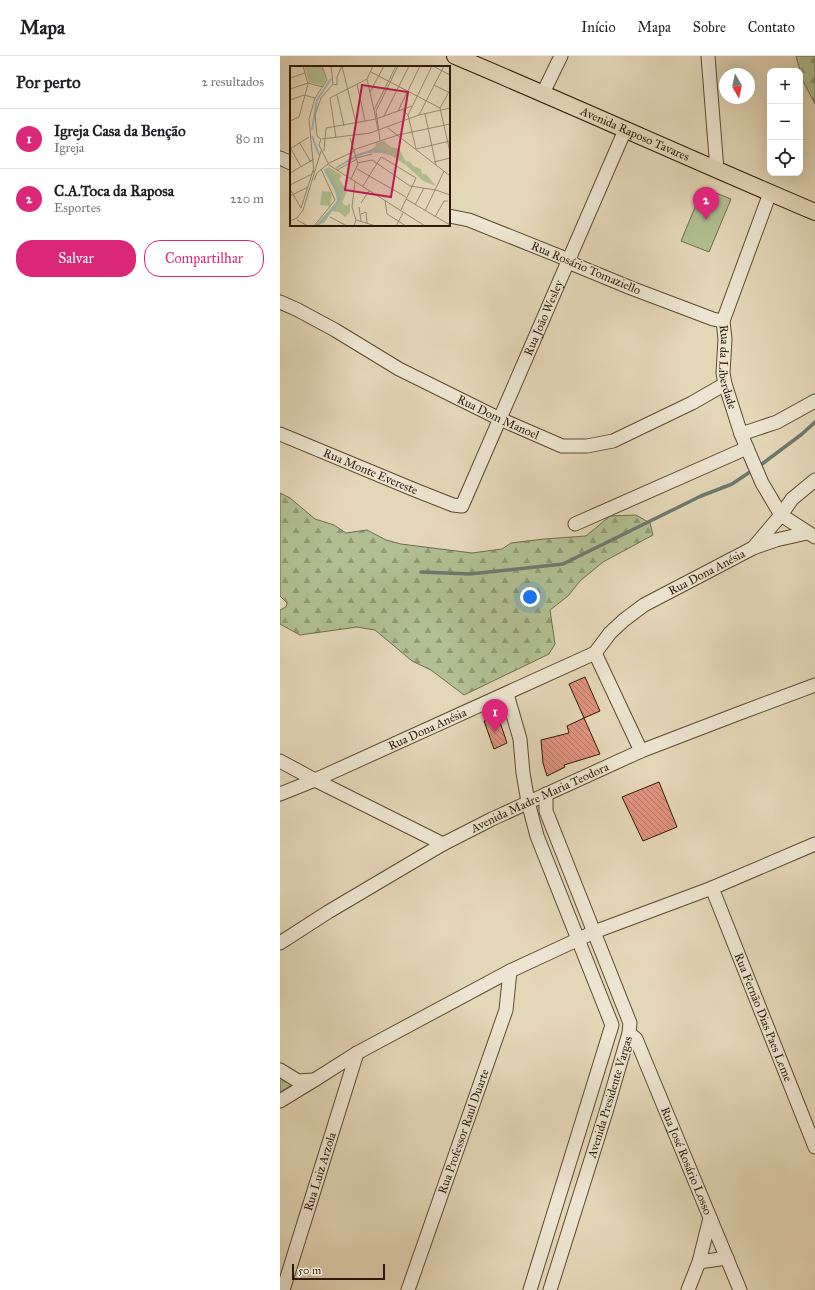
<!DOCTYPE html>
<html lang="pt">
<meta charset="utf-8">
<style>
:root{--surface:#fff;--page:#f6f6f6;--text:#202124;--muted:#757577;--line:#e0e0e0;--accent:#db2777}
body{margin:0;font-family:"IM FELL Great Primer",serif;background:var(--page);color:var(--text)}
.controls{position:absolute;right:12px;top:12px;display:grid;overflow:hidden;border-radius:8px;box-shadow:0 4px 16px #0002}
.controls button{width:36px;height:36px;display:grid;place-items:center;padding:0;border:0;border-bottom:1px solid var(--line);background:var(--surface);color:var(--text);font:20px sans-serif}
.compass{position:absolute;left:439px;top:12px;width:36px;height:36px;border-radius:50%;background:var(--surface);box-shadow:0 4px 16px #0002;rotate:171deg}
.scale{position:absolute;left:12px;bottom:10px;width:93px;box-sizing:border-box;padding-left:4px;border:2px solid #2e1a06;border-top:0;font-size:11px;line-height:14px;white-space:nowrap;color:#2e1a06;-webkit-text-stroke:3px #ede5d1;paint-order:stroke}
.you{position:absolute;left:250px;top:541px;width:14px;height:14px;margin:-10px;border:3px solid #fff;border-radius:50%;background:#1a73e8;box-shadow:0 0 0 6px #1a73e833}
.badge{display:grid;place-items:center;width:26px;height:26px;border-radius:50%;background:var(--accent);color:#fff;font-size:13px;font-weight:700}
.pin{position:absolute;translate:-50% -33px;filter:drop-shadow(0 1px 2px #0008)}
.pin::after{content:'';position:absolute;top:21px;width:14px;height:12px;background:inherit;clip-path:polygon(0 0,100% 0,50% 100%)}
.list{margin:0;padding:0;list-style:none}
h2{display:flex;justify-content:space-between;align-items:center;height:52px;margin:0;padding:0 16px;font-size:17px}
h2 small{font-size:13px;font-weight:400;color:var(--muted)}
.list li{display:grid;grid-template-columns:26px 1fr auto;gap:12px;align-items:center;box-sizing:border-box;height:60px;padding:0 16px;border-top:1px solid var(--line)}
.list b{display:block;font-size:15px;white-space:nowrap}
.list p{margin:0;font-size:13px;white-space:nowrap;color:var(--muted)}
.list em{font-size:13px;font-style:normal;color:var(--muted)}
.actions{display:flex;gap:8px;padding:12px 16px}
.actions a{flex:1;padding:9px 0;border:1px solid var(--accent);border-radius:16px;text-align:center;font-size:14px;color:var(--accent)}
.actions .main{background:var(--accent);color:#fff}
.icon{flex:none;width:22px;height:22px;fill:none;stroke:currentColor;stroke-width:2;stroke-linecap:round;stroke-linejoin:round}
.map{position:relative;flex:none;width:535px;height:1234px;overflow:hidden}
header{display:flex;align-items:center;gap:24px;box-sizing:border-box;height:56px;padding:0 20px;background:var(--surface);border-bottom:1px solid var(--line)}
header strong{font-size:19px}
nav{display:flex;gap:22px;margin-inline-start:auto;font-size:14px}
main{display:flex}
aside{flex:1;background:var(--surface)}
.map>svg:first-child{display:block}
</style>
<header>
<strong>Mapa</strong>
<nav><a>Início</a><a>Mapa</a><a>Sobre</a><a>Contato</a></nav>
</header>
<main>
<aside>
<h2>Por perto<small>2 resultados</small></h2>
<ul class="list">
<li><span class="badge">1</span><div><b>Igreja Casa da Benção</b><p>Igreja</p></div><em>80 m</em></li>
<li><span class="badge">2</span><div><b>C.A.Toca da Raposa</b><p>Esportes</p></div><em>220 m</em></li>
</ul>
<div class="actions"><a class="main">Salvar</a><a>Compartilhar</a></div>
</aside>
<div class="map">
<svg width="535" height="1234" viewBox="0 0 535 1234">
<defs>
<pattern id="grass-tufts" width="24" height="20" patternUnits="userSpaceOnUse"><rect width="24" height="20" fill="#b1bf92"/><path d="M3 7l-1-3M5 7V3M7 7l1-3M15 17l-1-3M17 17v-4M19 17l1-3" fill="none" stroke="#909a75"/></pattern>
<pattern id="forest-firs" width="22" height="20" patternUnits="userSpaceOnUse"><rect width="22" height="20" fill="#b1bf92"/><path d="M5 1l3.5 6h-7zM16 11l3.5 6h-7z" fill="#909a75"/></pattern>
<pattern id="building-back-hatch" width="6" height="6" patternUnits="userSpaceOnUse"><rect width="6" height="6" fill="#e19381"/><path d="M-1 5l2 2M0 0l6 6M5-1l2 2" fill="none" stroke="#b77768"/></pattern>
</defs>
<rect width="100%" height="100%" fill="#e4d7b8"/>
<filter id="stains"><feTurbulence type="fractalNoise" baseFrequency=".005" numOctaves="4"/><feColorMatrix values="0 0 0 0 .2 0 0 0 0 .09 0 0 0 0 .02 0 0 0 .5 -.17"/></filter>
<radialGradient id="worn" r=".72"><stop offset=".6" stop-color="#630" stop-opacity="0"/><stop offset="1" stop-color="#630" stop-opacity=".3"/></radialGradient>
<!-- grass -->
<path fill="url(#grass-tufts)" stroke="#706c4c" d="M0,1020L12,1029L0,1036Z"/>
<!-- forest -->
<g fill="url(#forest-firs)" stroke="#706c4c">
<path d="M516,0H535V48L523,25Z"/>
<path d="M0,437L10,442L35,463L54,469L66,477L87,474L106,484L121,488L192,497L222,493L231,487L264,483L306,480L330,460L356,459L370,467L373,479L323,506L300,525L288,540L270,554L275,588L269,598L184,639L151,614L132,605L95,574L77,571L20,579L0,568V554L6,551L7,547L0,540Z"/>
</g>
<!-- pitch -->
<path fill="#b1bf92" stroke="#706c4c" d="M423,132L451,143L429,196L401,185Z"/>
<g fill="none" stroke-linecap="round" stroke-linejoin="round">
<!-- stream -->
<g stroke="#6f7872" stroke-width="3.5">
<path d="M478,411L522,378L535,366"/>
<path d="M141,516L190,518L283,508L421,440L452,428L473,414"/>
</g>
</g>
<!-- building -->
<g fill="url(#building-back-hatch)" stroke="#2e1a06">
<path d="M305,621L320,655L304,662L289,628Z"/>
<path d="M218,660L227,687L214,693L204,665Z"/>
<path d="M304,662L320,698L284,709L285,711L267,720L263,707L261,684L289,677L287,670Z"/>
<path d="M379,726L397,771L363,785L342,741Z"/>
</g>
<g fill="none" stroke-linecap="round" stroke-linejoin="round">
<!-- minor casing -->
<g stroke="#5c4932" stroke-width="15">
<g id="minor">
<path d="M428,0L437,114"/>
<path d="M263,37L281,0"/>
<path d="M0,102L11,107"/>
<path id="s1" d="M490,137L443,265L445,283L443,317L445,328L461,378L482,427L501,459L535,481"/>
<path d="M169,160L189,164L284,202L288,206L351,232L433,263L443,265"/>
<path id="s2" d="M0,246L18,254L55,274L119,313L220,363L282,390H307L333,385L412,347L445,328"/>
<path id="s3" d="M0,378L135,434L173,449L182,450L345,74"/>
<path d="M461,378L497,366L535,345"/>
<path d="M295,468L467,392"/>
<path d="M473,492L501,459L512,443L535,424"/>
<path d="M315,597L361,695"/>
<path d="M227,638L240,683L243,717L248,746L257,780L332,969L250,1234"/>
<path d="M0,705L35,724L163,788"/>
<path id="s4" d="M0,738L35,724L315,597L330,577L344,564L364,549L473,492L496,484L527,477"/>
<path d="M266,738V755L350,967L349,977L326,1056L270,1234"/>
<path id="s5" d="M432,832L535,1091"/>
<path id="s6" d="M0,887L48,856L163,788L212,763L361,695L460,657L535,629"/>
<path id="s7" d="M349,977L356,983L460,1234"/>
<path d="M0,1014L18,1025L34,1024"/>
<path d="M0,1045L36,1023L77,997L230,915L314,876L432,832L535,788"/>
<path d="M419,1206L447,1202"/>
<path id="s8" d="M3,1234L77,997"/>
<path id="s9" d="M128,1234L226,954L230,915"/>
<path d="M408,1234L419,1206L430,1162"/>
</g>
</g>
<!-- major casing -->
<g stroke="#2e1a06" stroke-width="18">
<g id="major">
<path id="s10" d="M175,0C296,51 415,105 535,156"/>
</g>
</g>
<!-- minor -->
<use href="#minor" stroke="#ede5d1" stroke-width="13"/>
<!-- major -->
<use href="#major" stroke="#e4d7b8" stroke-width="16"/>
</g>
<g text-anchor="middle" stroke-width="3" stroke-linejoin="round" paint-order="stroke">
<!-- street labels -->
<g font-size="12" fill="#2e1a06" stroke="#ede5d1">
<text dy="4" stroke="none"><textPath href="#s10" startOffset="196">Avenida Raposo Tavares</textPath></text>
<text transform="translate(306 212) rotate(23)" y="4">Rua Rosário Tomaziello</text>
<text dy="4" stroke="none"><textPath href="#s3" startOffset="401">Rua João Wesley</textPath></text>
<text dy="4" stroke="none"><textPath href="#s1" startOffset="183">Rua da Liberdade</textPath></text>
<text dy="4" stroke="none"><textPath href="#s2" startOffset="247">Rua Dom Manoel</textPath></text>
<text dy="4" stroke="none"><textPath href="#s3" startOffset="98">Rua Monte Evereste</textPath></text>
<text dy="4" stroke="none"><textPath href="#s4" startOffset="485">Rua Dona Anésia</textPath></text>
<text dy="4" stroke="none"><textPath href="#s4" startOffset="161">Rua Dona Anésia</textPath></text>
<text dy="4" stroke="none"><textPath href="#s6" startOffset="298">Avenida Madre Maria Teodora</textPath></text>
<text dy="4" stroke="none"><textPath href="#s5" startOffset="139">Rua Fernão Dias Paes Leme</textPath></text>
<text transform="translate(330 1041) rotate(-73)" y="4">Avenida Presidente Vargas</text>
<text dy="4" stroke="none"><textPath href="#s9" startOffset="168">Rua Professor Raul Duarte</textPath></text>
<text dy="4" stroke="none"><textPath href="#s7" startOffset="141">Rua José Rosário Losso</textPath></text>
<text dy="4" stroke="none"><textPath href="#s8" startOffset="124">Rua Luiz Arzola</textPath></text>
</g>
</g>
<!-- overview -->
<g transform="translate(10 10)">
<rect width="160" height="160" fill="#e4d7b8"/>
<path d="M14,0H32L36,14L33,20L19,16Z" fill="#b1bf92"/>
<path d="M94,75L101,81L109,83L116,96L119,95L123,100L131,103L132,108H136L146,120L133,115L116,99L102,90L91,87H76L85,81L86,77ZM39,101L52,110L49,113L57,125L52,137L56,140L60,137V146L55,151L49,146L42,145L34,157L25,160L47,135L45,125L34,104Z" fill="#b1bf92"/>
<path d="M32,125L42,126L40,140L30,139Z" fill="#b1bf92"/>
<path fill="none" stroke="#9ab7ba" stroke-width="2" d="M22,64L27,34L41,13M22,70L29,89M46,102L68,89L84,84L96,86M27,160L46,140L50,131L35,103"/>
<path fill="none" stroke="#9b8b71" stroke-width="1" d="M52,0L66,57M83,0L77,13L84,44M143,0L160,9M81,6L150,42M0,12L15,7M43,18L47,19V11L52,0M67,18L75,55M144,19L160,27M0,23L18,17L33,21M160,24L150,42L160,86M80,26L94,0M47,29L54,60M0,34L14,29L25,32M113,44L118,49L126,83L160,75M108,45L130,0M135,48L146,99M118,49L142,0M129,49L154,0M94,50L119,0M0,55L9,51L18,18L13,0M98,62L159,109M88,64L84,44L106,0M46,72L40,32L77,13M60,72L68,98L61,113M31,73L29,79L39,99L135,160M31,73L27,70L25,49L31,32L43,18L41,0M32,73L80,67L129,49L160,42M35,73L36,62L86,53L122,40M90,74L86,45L108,0M9,76L21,96M0,83L19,71M1,83L11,101M63,84L108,69L160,58M34,85L35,73M66,92L82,88M144,96L160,92M39,97L65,85M67,97L82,94L120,120L146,124L160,129M67,103L116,131M47,104L67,93M0,107L24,93M24,107L19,53L25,32L37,14L32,0M24,114L27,107L38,98M0,119L22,108L23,104M73,120L91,91L95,93L126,112L111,144M0,123L11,142M0,130L18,121M116,133L160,159M95,134L97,148L116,160M71,137L79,125M125,139L134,122M69,141L71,155M11,142L22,108M135,145L154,105M71,148L76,146L77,157M40,151L57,160M145,151L154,135H158M7,154L18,160M66,154L86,160M0,155L7,152L13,144L31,85M24,160L45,134L31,103M64,160L66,154L62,141L65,116M106,160L113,147"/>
<path fill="#c2185b" fill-opacity="0.15" stroke="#c2185b" stroke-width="2" d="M72,19L118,26L101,131L55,124Z"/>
<rect width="160" height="160" fill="none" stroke="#2e1a06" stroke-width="2"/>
</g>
<rect width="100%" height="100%" filter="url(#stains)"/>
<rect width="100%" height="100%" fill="url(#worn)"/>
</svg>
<div class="controls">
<button>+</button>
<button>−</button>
<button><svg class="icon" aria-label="locate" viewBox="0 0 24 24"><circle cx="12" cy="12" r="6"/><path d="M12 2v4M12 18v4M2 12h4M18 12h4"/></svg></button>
</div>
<svg class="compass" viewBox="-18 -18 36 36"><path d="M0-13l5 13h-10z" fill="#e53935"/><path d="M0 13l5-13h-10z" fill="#757577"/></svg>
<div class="scale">50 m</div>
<div class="you"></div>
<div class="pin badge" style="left:215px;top:676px">1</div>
<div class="pin badge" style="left:426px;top:164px">2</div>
</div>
</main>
